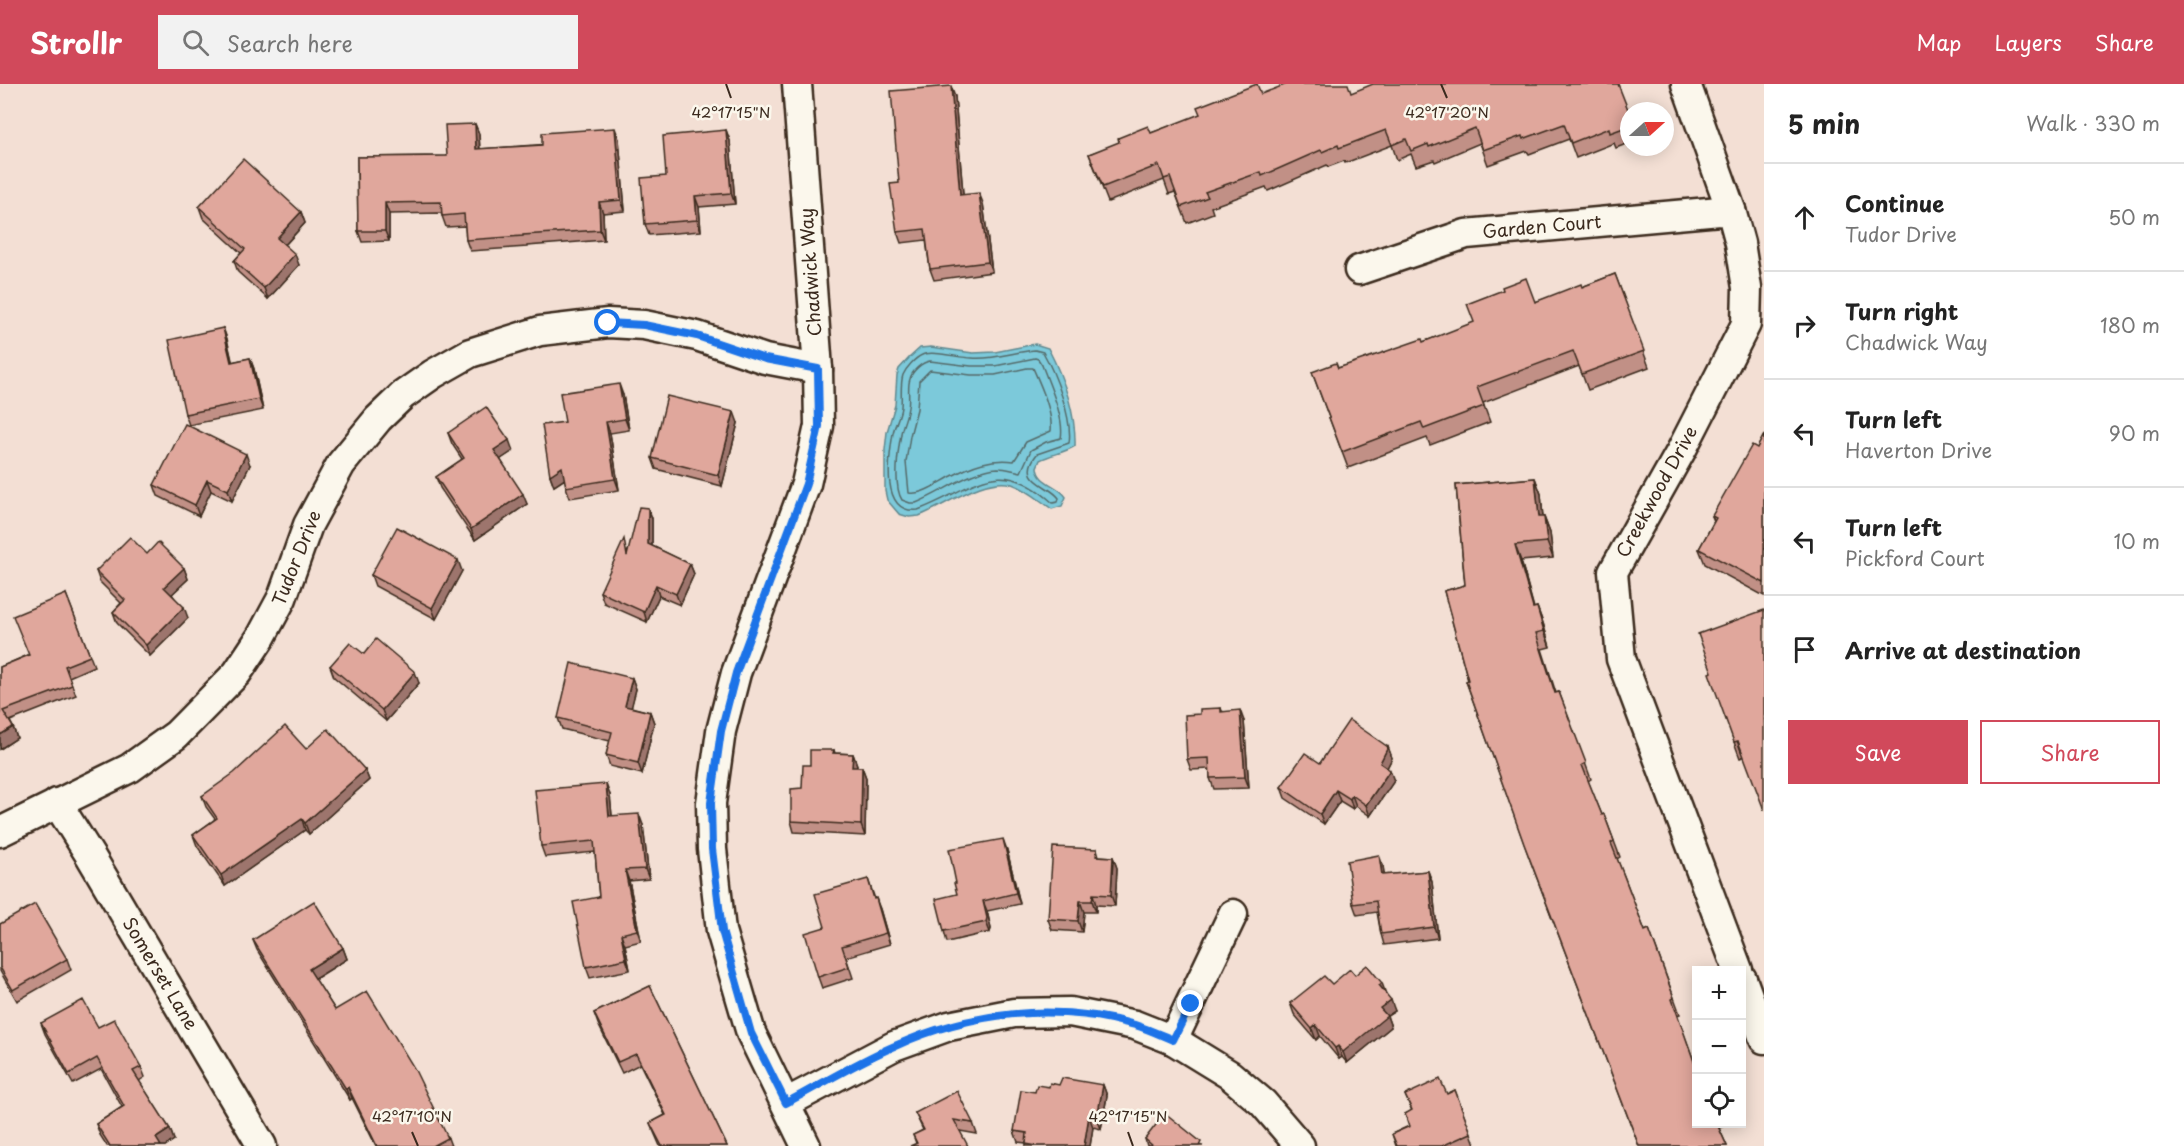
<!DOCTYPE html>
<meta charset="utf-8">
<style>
:root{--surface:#fff;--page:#f2f2f2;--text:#222;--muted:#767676;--line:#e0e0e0;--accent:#d1495b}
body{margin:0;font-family:"Playpen Sans",sans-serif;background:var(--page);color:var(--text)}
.controls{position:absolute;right:18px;bottom:18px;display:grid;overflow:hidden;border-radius:0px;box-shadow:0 3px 15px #0003}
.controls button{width:54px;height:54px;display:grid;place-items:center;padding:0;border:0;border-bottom:2px solid var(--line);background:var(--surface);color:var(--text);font:30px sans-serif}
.compass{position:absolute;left:1620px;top:18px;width:54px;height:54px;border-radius:50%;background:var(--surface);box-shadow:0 3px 15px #0003;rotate:69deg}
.stop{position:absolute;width:18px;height:18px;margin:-14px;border:4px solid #1a73e8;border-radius:50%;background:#fff}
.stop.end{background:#1a73e8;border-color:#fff;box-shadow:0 2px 6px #0008}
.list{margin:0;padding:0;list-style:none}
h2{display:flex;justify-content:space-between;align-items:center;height:78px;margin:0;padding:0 24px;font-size:26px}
h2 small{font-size:20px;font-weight:400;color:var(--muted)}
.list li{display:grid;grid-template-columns:39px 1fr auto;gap:18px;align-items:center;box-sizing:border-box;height:108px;padding:0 24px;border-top:2px solid var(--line)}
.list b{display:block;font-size:22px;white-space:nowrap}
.list p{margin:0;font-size:20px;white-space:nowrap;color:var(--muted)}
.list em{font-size:20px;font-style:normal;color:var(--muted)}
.actions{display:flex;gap:12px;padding:18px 24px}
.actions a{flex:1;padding:14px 0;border:2px solid var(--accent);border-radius:0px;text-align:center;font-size:21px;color:var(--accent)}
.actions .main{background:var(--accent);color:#fff}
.icon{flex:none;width:33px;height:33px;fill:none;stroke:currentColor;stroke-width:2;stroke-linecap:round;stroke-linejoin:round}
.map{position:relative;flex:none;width:1764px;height:1062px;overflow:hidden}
header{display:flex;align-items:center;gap:36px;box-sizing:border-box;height:84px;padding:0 30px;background:var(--accent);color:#fff}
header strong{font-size:28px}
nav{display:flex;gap:33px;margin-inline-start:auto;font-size:21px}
.search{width:420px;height:54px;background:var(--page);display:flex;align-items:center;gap:15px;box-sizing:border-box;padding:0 21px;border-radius:0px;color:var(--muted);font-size:22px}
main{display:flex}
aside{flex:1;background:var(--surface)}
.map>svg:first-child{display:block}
</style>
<header>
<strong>Strollr</strong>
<div class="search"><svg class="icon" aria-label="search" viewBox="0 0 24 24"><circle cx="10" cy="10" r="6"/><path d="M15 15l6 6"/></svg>Search here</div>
<nav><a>Map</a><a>Layers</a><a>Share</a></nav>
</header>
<main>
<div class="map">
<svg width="1764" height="1062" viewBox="0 0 1764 1062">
<rect width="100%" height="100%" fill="#f3dfd4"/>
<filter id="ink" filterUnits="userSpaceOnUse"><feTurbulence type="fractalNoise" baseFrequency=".0167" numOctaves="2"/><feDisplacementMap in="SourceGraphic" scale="12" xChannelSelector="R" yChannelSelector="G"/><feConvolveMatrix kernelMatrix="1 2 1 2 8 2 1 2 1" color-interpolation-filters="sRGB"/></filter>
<g filter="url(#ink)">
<!-- water -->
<path fill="#7bc9da" stroke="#61898f" stroke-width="1.5" d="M1035,260L1048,264C1063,293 1076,328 1075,362C1064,369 1052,370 1040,376L1037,383C1038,400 1058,400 1066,413L1062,422L1052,425C1039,416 1027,405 1012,400C985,392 945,422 919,432L909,433L899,430L887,416L885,407V366L887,348L895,321L897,291L899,285L909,274L920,264L931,263L973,269L995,268Z"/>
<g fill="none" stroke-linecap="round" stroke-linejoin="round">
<!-- shore -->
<g stroke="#556a69" stroke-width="1.5">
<path d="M1035,266L1043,268C1055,289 1073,335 1069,359L1037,370C1016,397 1049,400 1059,414L1058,418L1053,419C997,368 974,405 918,426C880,431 889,373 893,349C895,340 900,332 901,323C902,312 900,300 903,291C906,284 915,274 922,271C932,266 959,274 972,274C994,276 1013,268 1035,266Z"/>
<path d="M1035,274L1038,275L1042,281C1049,300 1065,334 1061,354L1046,358L1031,366L1021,388C1014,387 1006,384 998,384C973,385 941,409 916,419H910L902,416C893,402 898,366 901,350C902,341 907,333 908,323C910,314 907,303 910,295C912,287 922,278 930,277L971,282H995Z"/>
<path d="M1027,284H1033C1041,302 1053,328 1051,347L1026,358L1014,377C991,374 972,381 952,392C940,398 923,411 909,409L906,378L910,352L917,325L919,297L930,286L971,291H995Z"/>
</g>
<!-- street casing -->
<g stroke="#3b2a1e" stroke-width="33">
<g id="street">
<path d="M797,0L818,285L819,342L806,400L736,589L721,647L711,719L712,765L721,847L751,949L806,1062"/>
<path d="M1686,0L1731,126L1740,159L1747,204L1746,240L1681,367L1613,488L1621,575L1738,886"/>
<path d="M1359,186L1466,150L1731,126"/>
<path d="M57,719L91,773L262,1062"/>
<path d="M0,748L130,684L176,651L237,589L261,553L282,514L308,441L341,380L378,335L403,311L433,290L470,269L540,247L608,239L644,241L697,252L765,275L818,285"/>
<path d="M1742,895L1764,955"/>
<path d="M1173,956L1233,830"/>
<path d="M786,1019L894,962L949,942L1014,929L1070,928L1135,941L1173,956L1230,991L1263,1019L1300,1062"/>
</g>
</g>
<!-- street -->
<use href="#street" stroke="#fbf7ec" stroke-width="28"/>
</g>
<!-- wall -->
<g fill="#c19086" stroke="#3b2a1e" stroke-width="1.5">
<path d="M1351,9L1629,28V59L1616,64L1614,59L1576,74L1569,55L1529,70L1527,67L1488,81L1480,59L1435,78L1434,76L1416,82L1411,70L1397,76L1392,61L1345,79L1344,77L1328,83L1327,81L1268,107L1266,103L1211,123L1213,129L1187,139L1175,108L1169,110L1164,96L1108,118L1089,70L1151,49L1261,10Z"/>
<path d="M955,13L963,111L983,119L992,188L934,196L930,185L926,156L901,159L897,148L899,99Z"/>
<path d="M475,40L479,50L480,65L619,55L625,127L603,129L604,156L527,162V163L470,167L466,156L465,142L446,143L441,129L389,130V157L362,158L358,147L357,73L447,72Z"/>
<path d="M726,46L730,57L735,120L699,123L701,147L649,151L645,140L666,92Z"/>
<path d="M199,123L301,128L305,139L285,161L299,181L268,215L238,188L234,177L241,169L203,134Z"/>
<path d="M1615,190L1649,283L1588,306L1579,282L1483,319L1490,338L1430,361L1427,354L1348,384L1312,288L1338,284L1423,258L1535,218L1582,203Z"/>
<path d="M223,244L227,255L232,278L250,274L254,285L263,326L189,341L185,330Z"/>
<path d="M623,311L629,346L610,349L619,406L570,414L566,403L565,395L554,402L550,391L565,338Z"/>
<path d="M738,339L722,402L656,385L652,374Z"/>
<path d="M448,349L513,367L500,375L527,420L475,456L440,404L436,393L462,375L452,360Z"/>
<path d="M1764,351V512L1705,480L1699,465L1714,437L1712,432L1757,364Z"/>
<path d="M250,381L232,417L211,407L199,432L158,412L154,401Z"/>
<path d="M1535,394L1541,410L1543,433H1544L1550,449L1553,474L1521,477L1534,524L1537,523L1543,539L1550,563L1542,565L1556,609L1559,608L1591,695L1588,697L1602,731L1604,730L1620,773L1617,775L1624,792L1645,847L1649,845L1680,930L1677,931L1696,983V1040H1723L1724,1042L1719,1044L1727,1062H1639L1530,776L1466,597L1468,596L1444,507L1465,501L1456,401Z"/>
<path d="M652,435V462L690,480L694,490L680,521L659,512L647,538L604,519L600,508L628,467Z"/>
<path d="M147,470L184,484L188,495L172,510L188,534L150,572L117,539L113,528L121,519L100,498L96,487Z"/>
<path d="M462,487L436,535L375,502L371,491Z"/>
<path d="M66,510L94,582L69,593L76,611L10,637L13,643L17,654L0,665V583L28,571Z"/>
<path d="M364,570L419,599L386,637L334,593L330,582Z"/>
<path d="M1712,588L1743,673L1740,674L1734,658Z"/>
<path d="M632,594L636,605L631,623L650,628L654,639L642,690L610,682L606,671L610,657L562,645L558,634Z"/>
<path d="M1221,624L1222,627L1244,637L1249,704L1214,705L1210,694V685L1191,686L1187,675L1200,630Z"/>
<path d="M1388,663L1392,674L1387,684L1394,697L1370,732L1356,722L1353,725L1340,717L1324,740L1285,714L1281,703L1320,679Z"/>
<path d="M306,665L365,686L369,696L309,750L305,746L225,802L197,762L193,751L215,735L206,723L202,712Z"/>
<path d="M834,666L835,669L853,670L857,681L856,683H862L866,694L865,752L794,748L791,737L810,681Z"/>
<path d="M610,711L612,732L643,741L649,795L629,797L641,857L625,861L630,886L590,894L586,883L599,813L595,768L545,773L541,762Z"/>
<path d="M1097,765L1099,772L1113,773L1117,784L1115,822L1096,821V828H1084L1082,848L1052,846L1048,835Z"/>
<path d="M1007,766L1020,820L987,827L991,845L990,848L947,858L944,847L957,810Z"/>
<path d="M1383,782L1384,791L1428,787L1432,798L1438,854L1384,861L1381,850L1377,828L1357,831L1353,820Z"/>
<path d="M868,795L875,815L880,825L890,860L846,873L853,894L822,904L818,893L825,843Z"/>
<path d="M0,840L67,875L71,886L17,917L0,887Z"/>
<path d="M253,856L343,864L347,875L315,895L335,926L448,1054L451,1062H376L352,1014L350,1016L257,866Z"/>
<path d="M1355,891L1385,909L1395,927L1387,932L1391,943L1347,979L1342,973L1339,975L1320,952L1316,956L1294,930L1290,919Z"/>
<path d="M650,902L727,1062H660L650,1039L665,1031L640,980L622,989L598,940L594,929Z"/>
<path d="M41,939L98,943L141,983L145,993L139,997L170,1045L174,1056L165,1062H107L100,1051L96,1040L122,1023L101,985L73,1000L45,950Z"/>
<path d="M1059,1001H1103L1107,1012L1101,1045L1093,1043L1090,1062H1026V1059L1018,1058L1014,1047L1035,1008Z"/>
<path d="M1455,1006L1475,1060L1470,1062H1396L1392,1050L1409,1042L1405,1030L1412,1027L1405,1011L1447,1010Z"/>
<path d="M915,1029L973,1039L977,1050L960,1047L916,1059L913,1051L923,1046Z"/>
<path d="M1145,1055L1203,1062H1147Z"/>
</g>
<!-- shaded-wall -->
<g fill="#9d756d" stroke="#3b2a1e" stroke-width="1.5">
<path d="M951,2L955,13L964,122L960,111Z"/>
<path d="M475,40L479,50L480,76L476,65Z"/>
<path d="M615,44L619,55L625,127L621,116Z"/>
<path d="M726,46L730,57L735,120L731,109Z"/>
<path d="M979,109L983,119L992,188L988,178Z"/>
<path d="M695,112L699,123L701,147L697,136Z"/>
<path d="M599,118L603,129L604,156L600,146Z"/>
<path d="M385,119L389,130V157L385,147Z"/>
<path d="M301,128L305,139L281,165L277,154Z"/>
<path d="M295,170L299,181L268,215L264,204Z"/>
<path d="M223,244L227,255L235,289L231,278Z"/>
<path d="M250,274L254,285L263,326L259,315Z"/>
<path d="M619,300L623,311L629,346L625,335Z"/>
<path d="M734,328L738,339L722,402L718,391Z"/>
<path d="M606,338L610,349L619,406L615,395Z"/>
<path d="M509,356L513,367L498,377L494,366Z"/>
<path d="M246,370L250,381L232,417L228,406Z"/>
<path d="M562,383L566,394L554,402L550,391Z"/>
<path d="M1535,394L1541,410L1544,449L1539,433Z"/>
<path d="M207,396L211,407L199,432L195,421Z"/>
<path d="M523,410L527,420L475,456L471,445Z"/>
<path d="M648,424L652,435V471L648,460Z"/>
<path d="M1544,433L1550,449L1553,474L1547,458Z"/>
<path d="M1515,461L1521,477L1538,540L1533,524Z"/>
<path d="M458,476L462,487L436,535L432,524Z"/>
<path d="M690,480L694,490L680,521L676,510Z"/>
<path d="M184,484L188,495L168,514L164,503Z"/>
<path d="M656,501L659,512L647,538L644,528Z"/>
<path d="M184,523L188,534L150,572L146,561Z"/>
<path d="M1537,523L1543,539L1550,563L1544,547Z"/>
<path d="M415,588L419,599L386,637L382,626Z"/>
<path d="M632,594L636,605L629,633L625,622Z"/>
<path d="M1240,626L1244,637L1249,704L1245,693Z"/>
<path d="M650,628L654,639L642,690L638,679Z"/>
<path d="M13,643L17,654L0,665V651Z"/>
<path d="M1388,663L1392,674L1384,690L1380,679Z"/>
<path d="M853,670L857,681L856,694L852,683Z"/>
<path d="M862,683L866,694L865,752L861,741Z"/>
<path d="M365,686L369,696L309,750L305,739Z"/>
<path d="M1390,686L1394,697L1370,732L1366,721Z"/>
<path d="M606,700L610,711L613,743L609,732Z"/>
<path d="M1336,706L1340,717L1324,740L1320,730Z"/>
<path d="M1352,711L1356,722L1353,725L1350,715Z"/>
<path d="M639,730L643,741L649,795L645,785Z"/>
<path d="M302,735L305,746L225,802L221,791Z"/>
<path d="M1003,755L1007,766L1020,820L1016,809Z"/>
<path d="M1379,771L1383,782L1386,802L1382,791Z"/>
<path d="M1113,773L1117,784L1115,822L1111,811Z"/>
<path d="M625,786L629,797L641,857L637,846Z"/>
<path d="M1428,787L1432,798L1438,854L1434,843Z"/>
<path d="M1093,810L1096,821V828L1092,817Z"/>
<path d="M876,814L880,825L890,860L886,849Z"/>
<path d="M983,817L987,827L991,845L990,848L986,838Z"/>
<path d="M1080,817L1084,828L1082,848L1078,837Z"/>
<path d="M621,850L625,861L630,886L626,875Z"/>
<path d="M343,864L347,875L313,896L309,885Z"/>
<path d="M1382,899L1386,910L1379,901Z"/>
<path d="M1391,916L1395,927L1387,932L1391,943L1347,979L1343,968L1380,924Z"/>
<path d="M1316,941L1320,952L1316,956L1312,945Z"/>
<path d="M1338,962L1342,973L1339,975L1335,964Z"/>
<path d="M1103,1001L1107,1012L1101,1045L1097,1034Z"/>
<path d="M348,1003L352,1014L350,1016L346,1005Z"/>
<path d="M1089,1032L1093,1043L1090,1062H1084Z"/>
<path d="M170,1045L174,1056L165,1062H159L156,1054Z"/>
</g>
<!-- building -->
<g fill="#e0a79c" stroke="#3b2a1e" stroke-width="1.5">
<path d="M1257,0L1261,10L1287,0H1348L1351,9L1373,0H1618L1629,28V42L1610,49L1609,44L1571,59L1564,40L1523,55L1522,52L1483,66L1475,44L1429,63L1428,60L1411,67L1406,55L1392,61L1386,46L1339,64L1338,61L1322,68L1321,66L1262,92L1261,88L1205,108L1208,113L1181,123L1170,93L1164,95L1159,81L1103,103L1089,70L1119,58L1118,54L1148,42L1151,49L1200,30L1197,23Z"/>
<path d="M951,2L960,111L979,109L988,178L930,185L925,145L897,148L890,100L899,99L891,7Z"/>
<path d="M475,40L476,65L542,61V49L615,44L621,116L599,118L600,146L523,151V152L466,156L464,130L442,132L441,118L385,119V147H358L357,73L447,72L445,41Z"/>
<path d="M726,46L731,109L695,112L697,136L645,140L641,94L666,92L663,52Z"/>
<path d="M243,75L301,128L277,154L295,170L264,204L234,177L245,165L199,123Z"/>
<path d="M1615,190L1644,267L1582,290L1573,267L1477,303L1484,322L1424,345L1421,338L1342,368L1312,288L1336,279L1338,284L1422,255L1423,258L1474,238L1467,220L1503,206L1502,203L1526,194L1535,218L1581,200L1582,203Z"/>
<path d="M223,244L231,278L250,274L259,315L185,330L169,256Z"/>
<path d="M619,300L625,335L606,338L615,395L566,403L562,383L550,391L542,341L565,338L560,309Z"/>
<path d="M667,312L734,328L718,391L652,374Z"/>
<path d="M486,323L509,356L494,366L523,410L471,445L436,393L464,374L448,349Z"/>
<path d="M185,340L246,370L228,406L207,396L195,421L154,401Z"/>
<path d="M1764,351V499L1699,465L1716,434L1712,432L1752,361L1757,364Z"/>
<path d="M1535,394L1539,433H1544L1547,458L1515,461L1533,524L1537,523L1544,547L1536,549L1555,609L1559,608L1586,679L1582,681L1602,731L1604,730L1614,757L1611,759L1624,792L1645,847L1649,845L1674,914L1672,915L1696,983V1040H1717L1727,1062H1639L1524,760L1466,597L1468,596L1444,507L1465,501L1456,401Z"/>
<path d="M639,423L648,424V460L690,480L676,510L656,501L644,528L600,508L624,455L627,472Z"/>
<path d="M397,443L458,476L432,524L371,491Z"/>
<path d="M130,453L147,470L158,458L184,484L164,503L184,523L146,561L113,528L125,516L96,487Z"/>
<path d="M66,510L90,572L65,582L72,601L3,627L13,643L0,651V583L29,571L13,532Z"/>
<path d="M1764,526V726L1738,657L1734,658L1709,589L1712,588L1698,550Z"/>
<path d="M376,555L415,588L382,626L330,582L350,559L364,570Z"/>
<path d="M571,579L632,594L625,622L650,628L638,679L606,671L612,648L558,634Z"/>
<path d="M1221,624V628L1240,626L1245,693L1210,694L1209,674L1187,675L1185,631L1200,630V625Z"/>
<path d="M1349,636L1388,663L1380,679L1390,686L1366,721L1352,711L1350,715L1336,706L1320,730L1281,703L1305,669L1320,679Z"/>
<path d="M285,642L306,665L328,645L365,686L305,739L302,735L221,791L193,751L217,734L202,712L234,689Z"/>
<path d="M810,666H834L833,669L853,670L852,683H862L861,741L791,737V705L802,704L803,681H810Z"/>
<path d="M606,700L609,732L639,730L645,785L625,786L637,846L621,850L626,875L586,883L573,818L599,813L594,757L541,762L535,706Z"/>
<path d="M1003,755L1016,809L983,817L987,834L986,838L944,847L936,815L957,810L954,799H956L949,765Z"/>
<path d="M1053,763L1097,765L1096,772L1113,773L1111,811L1093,810L1092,817H1080L1078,837L1048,835Z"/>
<path d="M1379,771L1382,791L1428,787L1434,843L1381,850L1376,817L1353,820L1347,777Z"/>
<path d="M868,795L874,815L876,814L886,849L842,862L849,883L818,893L805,849L825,843L815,810Z"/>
<path d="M314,817L343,864L309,885L335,926L367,907L414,984L448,1054L433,1062H377L348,1003L346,1005L253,856Z"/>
<path d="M35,820L67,875L13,906L0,883V840Z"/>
<path d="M1367,881L1382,899L1379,901L1391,916L1380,924L1387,932L1343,968L1338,962L1335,964L1316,941L1312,945L1290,919L1324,892L1332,900L1350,885L1355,891Z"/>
<path d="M650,902L727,1062H662L650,1039L666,1031L636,970L618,978L594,929Z"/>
<path d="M83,916L98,943L114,935L141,983L133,987L170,1045L156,1054L161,1062H110L96,1040L124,1022L97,974L69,990L41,939Z"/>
<path d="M1062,994L1103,1001L1097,1034L1089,1032L1084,1062H1037L1026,1060L1027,1049L1014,1047L1021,1006L1035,1008L1037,1001L1049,1003L1050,999L1059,1001Z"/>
<path d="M1440,995L1447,1010L1455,1006L1471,1049L1442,1062H1397L1392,1050L1410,1042L1405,1030L1412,1026L1405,1011Z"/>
<path d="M957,1007L973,1039L954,1036L968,1062H910L917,1059L913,1051L924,1046L915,1029Z"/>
<path d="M1165,1029L1201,1058L1199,1062H1153L1145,1055Z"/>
</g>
</g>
<g fill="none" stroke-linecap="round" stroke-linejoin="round" filter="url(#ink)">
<!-- route -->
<path stroke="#1a73e8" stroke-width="8" d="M608,239L644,241L697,252L765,275L818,285L819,342L806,400L736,589L721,647L711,719L712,765L722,847L751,949L786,1019C822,1000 857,978 895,962C969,928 1056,918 1135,941C1148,945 1161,951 1173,956L1191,920"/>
</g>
<!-- ticks -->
<path fill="none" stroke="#3b2a1e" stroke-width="2" d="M726,0L731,14M1441,0L1447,14M412,1048L418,1062M1128,1048L1133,1062"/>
<g text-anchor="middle" stroke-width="5" stroke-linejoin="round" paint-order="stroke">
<!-- street labels -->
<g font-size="18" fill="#3b2a1e" stroke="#fbf7ec">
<text transform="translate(1542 143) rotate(-5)" y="6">Garden Court</text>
<text transform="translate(811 188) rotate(-94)" y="6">Chadwick Way</text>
<text transform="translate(1657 408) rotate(-61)" y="6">Creekwood Drive</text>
<text transform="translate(297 474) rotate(-68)" y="6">Tudor Drive</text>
<text transform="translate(160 890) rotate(59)" y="6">Somerset Lane</text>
</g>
</g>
<g font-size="15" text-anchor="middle" fill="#3b2a1e" stroke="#fbf7ec" stroke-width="5" stroke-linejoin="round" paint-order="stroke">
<text x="1447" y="34">42°17'20"N</text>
<text x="731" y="34">42°17'15"N</text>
<text x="412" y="1038">42°17'10"N</text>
<text x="1128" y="1038">42°17'15"N</text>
</g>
</svg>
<div class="controls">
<button>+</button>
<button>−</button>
<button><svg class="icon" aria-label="locate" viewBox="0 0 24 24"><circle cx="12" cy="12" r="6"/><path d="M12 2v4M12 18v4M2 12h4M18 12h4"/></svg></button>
</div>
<svg class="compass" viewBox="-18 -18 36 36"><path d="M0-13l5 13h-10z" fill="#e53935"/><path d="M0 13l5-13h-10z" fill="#767676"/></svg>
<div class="stop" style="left:608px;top:239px"></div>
<div class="stop end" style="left:1191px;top:920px"></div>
</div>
<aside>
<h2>5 min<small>Walk · 330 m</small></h2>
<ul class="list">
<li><svg class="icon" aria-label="ahead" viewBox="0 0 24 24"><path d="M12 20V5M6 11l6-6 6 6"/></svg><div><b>Continue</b><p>Tudor Drive</p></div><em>50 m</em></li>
<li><svg class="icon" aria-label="right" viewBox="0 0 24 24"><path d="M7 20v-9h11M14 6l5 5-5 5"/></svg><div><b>Turn right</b><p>Chadwick Way</p></div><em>180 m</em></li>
<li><svg class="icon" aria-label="left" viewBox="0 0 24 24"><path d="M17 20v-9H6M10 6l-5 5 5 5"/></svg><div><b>Turn left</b><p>Haverton Drive</p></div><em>90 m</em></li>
<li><svg class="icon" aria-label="left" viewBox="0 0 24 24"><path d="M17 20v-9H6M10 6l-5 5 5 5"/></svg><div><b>Turn left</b><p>Pickford Court</p></div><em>10 m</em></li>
<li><svg class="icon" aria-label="arrive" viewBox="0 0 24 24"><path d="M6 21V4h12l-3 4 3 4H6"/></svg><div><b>Arrive at destination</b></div></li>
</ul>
<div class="actions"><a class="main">Save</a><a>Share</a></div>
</aside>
</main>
